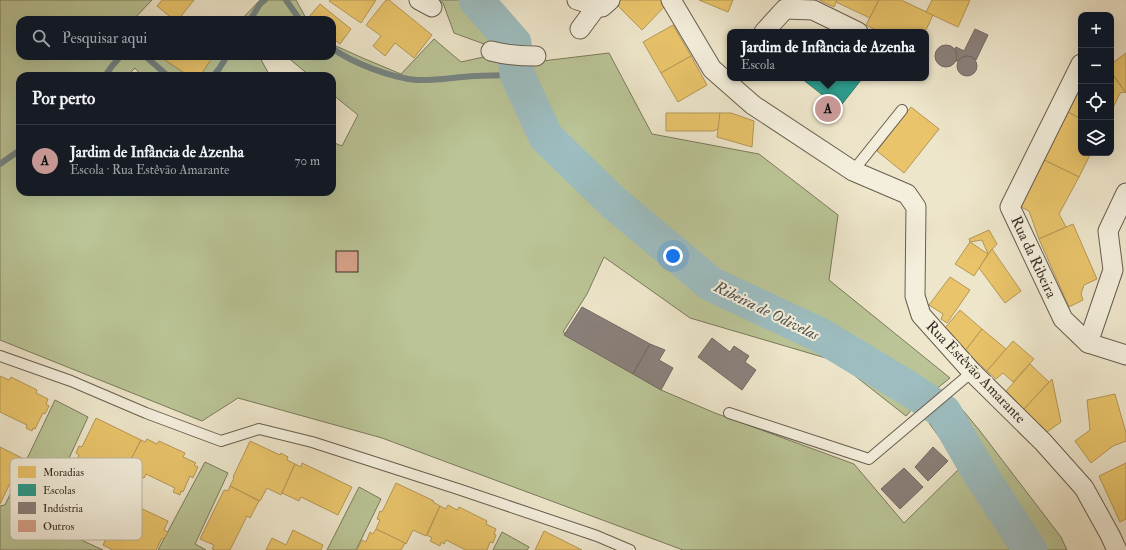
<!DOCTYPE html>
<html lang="pt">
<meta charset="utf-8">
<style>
:root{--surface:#171b24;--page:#242831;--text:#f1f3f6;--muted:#9ea1a6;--line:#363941;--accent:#c59692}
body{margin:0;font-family:"IM FELL Double Pica",serif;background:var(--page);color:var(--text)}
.controls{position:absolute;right:12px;top:12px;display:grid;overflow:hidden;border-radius:8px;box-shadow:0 4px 16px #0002}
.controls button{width:36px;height:36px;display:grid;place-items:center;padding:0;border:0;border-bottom:1px solid var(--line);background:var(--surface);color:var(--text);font:20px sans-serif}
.you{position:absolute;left:673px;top:256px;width:14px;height:14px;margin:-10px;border:3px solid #fff;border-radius:50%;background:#1a73e8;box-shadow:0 0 0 6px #1a73e833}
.badge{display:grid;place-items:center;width:26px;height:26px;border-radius:50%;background:var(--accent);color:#111;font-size:13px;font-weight:700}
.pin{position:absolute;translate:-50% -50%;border:2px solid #fff;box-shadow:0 1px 4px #0006}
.popup{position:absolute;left:727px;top:29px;width:202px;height:52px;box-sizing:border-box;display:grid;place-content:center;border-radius:8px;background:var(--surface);filter:drop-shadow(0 1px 3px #0005);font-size:13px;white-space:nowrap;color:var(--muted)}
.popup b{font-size:15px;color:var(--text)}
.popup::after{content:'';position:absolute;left:50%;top:100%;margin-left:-8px;border:8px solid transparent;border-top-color:var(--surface)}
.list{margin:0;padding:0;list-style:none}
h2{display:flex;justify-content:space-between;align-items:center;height:52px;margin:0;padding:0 16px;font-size:17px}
h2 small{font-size:13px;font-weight:400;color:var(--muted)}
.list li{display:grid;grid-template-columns:26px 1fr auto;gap:12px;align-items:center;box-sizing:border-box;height:72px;padding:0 16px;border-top:1px solid var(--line)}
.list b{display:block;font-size:15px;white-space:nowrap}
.list p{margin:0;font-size:13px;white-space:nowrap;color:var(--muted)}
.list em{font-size:13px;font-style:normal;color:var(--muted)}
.icon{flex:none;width:22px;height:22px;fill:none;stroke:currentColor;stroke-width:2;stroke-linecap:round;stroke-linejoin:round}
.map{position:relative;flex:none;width:1126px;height:550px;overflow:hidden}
.search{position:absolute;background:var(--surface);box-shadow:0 4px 16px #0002;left:16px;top:16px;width:320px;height:44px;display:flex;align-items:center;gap:10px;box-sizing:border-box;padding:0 14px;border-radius:12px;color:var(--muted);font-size:15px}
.panel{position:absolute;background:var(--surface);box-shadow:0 4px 16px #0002;left:16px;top:72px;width:320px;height:124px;border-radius:12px}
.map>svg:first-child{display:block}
</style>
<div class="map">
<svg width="1126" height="550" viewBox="0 0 1126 550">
<rect width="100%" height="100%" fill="#eee6cb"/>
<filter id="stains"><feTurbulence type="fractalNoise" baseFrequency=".005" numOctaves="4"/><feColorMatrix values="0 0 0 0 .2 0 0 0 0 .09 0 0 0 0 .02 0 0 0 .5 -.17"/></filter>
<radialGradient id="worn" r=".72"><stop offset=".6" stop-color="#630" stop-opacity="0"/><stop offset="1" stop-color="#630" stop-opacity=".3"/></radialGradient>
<!-- green -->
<g fill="#bac496" stroke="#7a7a5e">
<path d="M0,0H152L133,20H20V56H159L189,76H142L135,68L127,76H20V192H332V142L342,146L358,115L332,94V76H310L286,56H332V43L336,46L365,59L401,74L434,39L461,62L506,52L454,33L443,3L437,0H498L516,20L534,62L609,53L652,134L759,154L838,215L829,280L950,378L915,406L906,416L836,361L690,318L604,257L587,294L563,332L661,390L715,413L854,464L904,523L961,467L929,423L956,402L980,431L1061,537L1067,550H683L382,438L238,398L202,421L0,340Z"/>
<path d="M260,0H296L307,20H241Z"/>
<path d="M213,56H259L270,76H200Z"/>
<path d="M55,400L88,417L40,521L103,550H0V506L5,505Z"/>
<path d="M205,462L228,473L195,544L206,550H158Z"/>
<path d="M359,487L381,499L356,550H327Z"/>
<path d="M502,532L529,547L527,550H493Z"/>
</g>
<!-- homes -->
<g fill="#e9c46a" stroke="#b49756">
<path d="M162,0H194L178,20H174L157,6Z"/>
<path d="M330,0H376L361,23L329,1Z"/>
<path d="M386,0H389L432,35L414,58L395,43L385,56L373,46L381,36L366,25Z"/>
<path d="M621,0H661L666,5L642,30L616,4Z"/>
<path d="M699,0H733L728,12Z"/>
<path d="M819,0H837L834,7Z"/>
<path d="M837,0H879L870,18L836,2Z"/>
<path d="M879,0H901L933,15L925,32H880L866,25Z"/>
<path d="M932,0H970L958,27L926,12Z"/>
<path d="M320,4L351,29L340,44L332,38V20H310L308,18Z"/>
<path d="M673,25L691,56L661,73L643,42Z"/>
<path d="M1126,53V93L1111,72V64Z"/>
<path d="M159,56H200L212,58L200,76H189Z"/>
<path d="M691,56L707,85L678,102L661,73Z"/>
<path d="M1111,72L1125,92L1120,93L1111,112Z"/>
<path d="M1081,87V119L1068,112Z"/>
<path d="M911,107L939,129L904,173L877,151Z"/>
<path d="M1068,112L1081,119V153H1091L1079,177L1044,160Z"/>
<path d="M666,113H720L719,128L714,131H666Z"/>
<path d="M720,113H731L754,121L752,147L717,137Z"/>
<path d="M1044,160L1079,177L1059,214L1066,227L1039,239L1029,211L1021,207Z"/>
<path d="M1073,224L1097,279L1084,285L1081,294L1083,300L1069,307L1039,239Z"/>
<path d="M989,230L997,244L988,254L982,240L970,242L969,239Z"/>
<path d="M970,242L988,254L974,276L955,264Z"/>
<path d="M992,249L1021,291L1005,303L979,268Z"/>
<path d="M950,277L970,290L947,323L941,319L943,314L929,305Z"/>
<path d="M960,310L982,329L965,351L944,329Z"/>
<path d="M982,329L1006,349L987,371L965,351Z"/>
<path d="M1013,341L1034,359L1013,382L1003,373L996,379L987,371Z"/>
<path d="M1030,364L1049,382L1024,409L1006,391Z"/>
<path d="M0,376L9,380L11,377L37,390L36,393L48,399L46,404L49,406L45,414L43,413L35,429L33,428L32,431L26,428L27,425L0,412Z"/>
<path d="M1052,379L1061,422L1047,432L1024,409Z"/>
<path d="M1115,394L1126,433V441L1113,446L1091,463L1075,441L1090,430L1087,400Z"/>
<path d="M96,418L141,440L125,472L112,465L106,478L75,463L79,455L76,453L79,446L82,447Z"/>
<path d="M147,439L157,444L159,441L185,453L183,457L196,463L194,465L198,467L193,478L190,476L183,492L181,491L180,495L173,492L175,488L146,474L144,478L140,477L139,480L129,475L131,472L126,469L141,440L145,442Z"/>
<path d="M250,441L280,455L281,453L288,457L287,460L295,464L281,495L267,488L260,501L230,486L234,478L233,477Z"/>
<path d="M0,447L22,458L0,504Z"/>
<path d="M75,463L105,477L102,483L105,484L100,493L98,492L96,496L92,493L74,530L45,516L51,502L48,501L61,474L64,476L69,467L72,468Z"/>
<path d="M302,463L352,487L338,515L301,497L299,501L282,493L295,464L301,467Z"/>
<path d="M1126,463V519L1120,522L1099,476Z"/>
<path d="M396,483L434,501L433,502L440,506L426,536L413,530L406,544L376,529L380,520L377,519L380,511L382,512Z"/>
<path d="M230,486L259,501L250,518L247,516L230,550H215L212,549L214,545L200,539L224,490L228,491Z"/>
<path d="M448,505L457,510L459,507L487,521L486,524L496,529L494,534L496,535L493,543L490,542L487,550H466L446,540L444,544L441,542L440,546L430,541L432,538L427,535L440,506L446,509Z"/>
<path d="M138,507L168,521L164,530L168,532L164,539L162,538L156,550H111V549L103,545L118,514L131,520Z"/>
<path d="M376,529L405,543L401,550H357L362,540L366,542L370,532L373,534Z"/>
<path d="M293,530L323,545L321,550H266L272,538L286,545Z"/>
<path d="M544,531L582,550H535Z"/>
</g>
<!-- schools -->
<path fill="#2a9d8f" stroke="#2f7c70" d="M801,78H858L861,80L839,108Z"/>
<!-- industry -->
<g fill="#8a817c" stroke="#726862">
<path d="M975,29L988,35L976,60L973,57L966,56L963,57L958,61H955L956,54L954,50L956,47L964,51Z"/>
<circle cx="946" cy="56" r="11"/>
<circle cx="967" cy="66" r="10"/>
<path d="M582,307L650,344L633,374L564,335Z"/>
<path d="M712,338L730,352L734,346L749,356L745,362L756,370L742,390L698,357Z"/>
<path d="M650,344L665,350L659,360L673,368L661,390L633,374Z"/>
<path d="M933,447L948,461L928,481L915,467Z"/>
<path d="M904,468L923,487L900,509L881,489Z"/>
</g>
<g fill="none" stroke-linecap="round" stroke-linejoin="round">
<!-- stream -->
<g stroke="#758482" stroke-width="6">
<path d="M286,0L300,20"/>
<path d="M250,20L260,4L265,0"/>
<path d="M332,48C352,63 392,78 417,80C436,81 455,77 475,76C489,75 503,76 517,74"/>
<path d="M145,56L168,76"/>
<path d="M105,76L112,66L121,56"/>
<path d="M213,76L219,69L227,56"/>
<path d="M0,164L20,150"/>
</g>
<!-- river -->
<path stroke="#9dbdc0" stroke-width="35" d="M476,0L514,43L517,74L546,137L613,202L711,284L822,336L911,390L944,412L979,472L1030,550"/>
</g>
<!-- building -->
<rect fill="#d7a28a" stroke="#3a2f26" x="336" y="251" width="22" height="21"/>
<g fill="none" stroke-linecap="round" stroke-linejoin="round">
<!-- lane casing -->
<g stroke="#675d4f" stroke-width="12">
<g id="lane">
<path d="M853,171L902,110"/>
<path d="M0,356L71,381L146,413L221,441L259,429L312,442L458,489L597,536L630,550"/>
<path d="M729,413L869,459L972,372"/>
</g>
</g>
<!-- street casing -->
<g stroke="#675d4f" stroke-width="21">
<g id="street">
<path d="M419,0L432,7"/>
<path d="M577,0L602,7L610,0"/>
<path d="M671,0L712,69L753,105L853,171L907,194L916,207L915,296L921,315L972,372L1043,442L1084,488L1110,535L1117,550"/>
<path d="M580,29L597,6"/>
<path d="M764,32L785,9L813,10L858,32"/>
<path d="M491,51C506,55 520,56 536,56"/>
<path d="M1081,64L1010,207L1063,319L1088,343L1126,355"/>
<path d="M1088,343L1113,270L1108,231L1126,193"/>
</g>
</g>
<!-- lane -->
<use href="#lane" stroke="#f4efdd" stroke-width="10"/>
<!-- street -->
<use href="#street" stroke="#f4efdd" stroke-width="19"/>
</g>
<g text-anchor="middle" stroke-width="4" stroke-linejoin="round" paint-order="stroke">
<!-- street labels -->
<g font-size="15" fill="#3a2f26" stroke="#f4efdd">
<text transform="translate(1034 257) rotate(65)" y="5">Rua da Ribeira</text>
<text transform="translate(976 372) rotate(46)" y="5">Rua Estêvão Amarante</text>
</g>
<!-- water labels -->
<g font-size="16" font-style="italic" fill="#53524c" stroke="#f4efdd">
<text transform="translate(767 310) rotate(26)" y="6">Ribeira de Odivelas</text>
</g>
</g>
<!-- legend -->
<rect x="10" y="458" width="132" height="82" rx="6" fill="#f4efdd" stroke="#bcb5a6" stroke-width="1"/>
<rect x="18" y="466" width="18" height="12" fill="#e9c46a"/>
<rect x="18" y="484" width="18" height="12" fill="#2a9d8f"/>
<rect x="18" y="502" width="18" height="12" fill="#8a817c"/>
<rect x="18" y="520" width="18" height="12" fill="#d7a28a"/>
<g font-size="11" fill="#3a2f26">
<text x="43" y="476">Moradias</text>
<text x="43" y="494">Escolas</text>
<text x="43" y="512">Indústria</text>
<text x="43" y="530">Outros</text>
</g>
<rect width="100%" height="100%" filter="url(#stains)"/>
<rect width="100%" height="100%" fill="url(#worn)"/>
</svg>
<div class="controls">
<button>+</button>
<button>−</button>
<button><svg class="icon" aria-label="locate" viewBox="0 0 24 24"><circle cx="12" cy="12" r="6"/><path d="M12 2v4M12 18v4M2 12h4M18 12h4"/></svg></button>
<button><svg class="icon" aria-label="layers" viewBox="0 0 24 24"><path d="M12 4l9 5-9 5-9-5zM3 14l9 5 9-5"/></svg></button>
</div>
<div class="you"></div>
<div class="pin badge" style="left:828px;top:109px">A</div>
<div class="popup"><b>Jardim de Infância de Azenha</b>Escola</div>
<div class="search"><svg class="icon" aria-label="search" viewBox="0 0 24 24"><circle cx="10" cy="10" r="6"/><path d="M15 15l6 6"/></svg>Pesquisar aqui</div>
<section class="panel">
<h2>Por perto<small></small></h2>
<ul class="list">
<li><span class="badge">A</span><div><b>Jardim de Infância de Azenha</b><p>Escola · Rua Estêvão Amarante</p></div><em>70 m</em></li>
</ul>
</section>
</div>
